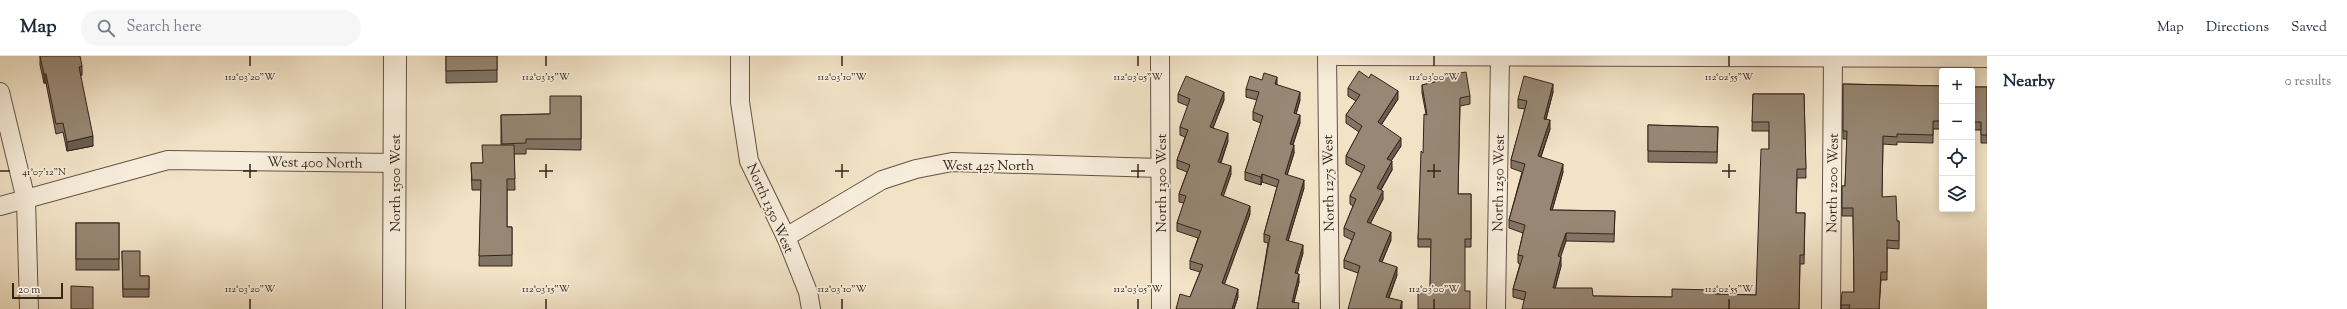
<!DOCTYPE html>
<meta charset="utf-8">
<style>
:root{--surface:#fff;--page:#f6f6f7;--text:#1f2937;--muted:#747a83;--line:#e0e1e3}
body{margin:0;font-family:"Sorts Mill Goudy",serif;background:var(--page);color:var(--text)}
.controls{position:absolute;right:12px;top:12px;display:grid;overflow:hidden;border-radius:4px;box-shadow:0 2px 10px #0003}
.controls button{width:36px;height:36px;display:grid;place-items:center;padding:0;border:0;border-bottom:1px solid var(--line);background:var(--surface);color:var(--text);font:20px sans-serif}
.scale{position:absolute;left:12px;bottom:10px;width:51px;box-sizing:border-box;padding-left:4px;border:2px solid #35231b;border-top:0;font-size:11px;line-height:14px;white-space:nowrap;color:#35231b;-webkit-text-stroke:3px #f7eddb;paint-order:stroke}
.list{margin:0;padding:0;list-style:none}
h2{display:flex;justify-content:space-between;align-items:center;height:52px;margin:0;padding:0 16px;font-size:17px}
h2 small{font-size:13px;font-weight:400;color:var(--muted)}
.icon{flex:none;width:22px;height:22px;fill:none;stroke:currentColor;stroke-width:2;stroke-linecap:round;stroke-linejoin:round}
.map{position:relative;flex:none;width:1987px;height:253px;overflow:hidden}
header{display:flex;align-items:center;gap:24px;box-sizing:border-box;height:56px;padding:0 20px;background:var(--surface);border-bottom:1px solid var(--line)}
header strong{font-size:19px}
nav{display:flex;gap:22px;margin-inline-start:auto;font-size:14px}
.search{width:280px;height:36px;background:var(--page);display:flex;align-items:center;gap:10px;box-sizing:border-box;padding:0 14px;border-radius:22px;color:var(--muted);font-size:15px}
main{display:flex}
aside{flex:1;background:var(--surface)}
.map>svg:first-child{display:block}
</style>
<header>
<strong>Map</strong>
<div class="search"><svg class="icon" aria-label="search" viewBox="0 0 24 24"><circle cx="10" cy="10" r="6"/><path d="M15 15l6 6"/></svg>Search here</div>
<nav><a>Map</a><a>Directions</a><a>Saved</a></nav>
</header>
<main>
<div class="map">
<svg width="1987" height="253" viewBox="0 0 1987 253">
<rect width="100%" height="100%" fill="#f2e3c7"/>
<filter id="stains"><feTurbulence type="fractalNoise" baseFrequency=".005" numOctaves="4"/><feColorMatrix values="0 0 0 0 .2 0 0 0 0 .09 0 0 0 0 .02 0 0 0 .5 -.17"/></filter>
<radialGradient id="worn" r=".72"><stop offset=".6" stop-color="#630" stop-opacity="0"/><stop offset="1" stop-color="#630" stop-opacity=".3"/></radialGradient>
<g fill="none" stroke-linecap="round" stroke-linejoin="round">
<!-- minor casing -->
<g stroke="#645346" stroke-width="20">
<g id="minor">
<path d="M740,0V46L749,105L786,181L808,236L811,253"/>
<path d="M1160,0L1161,253"/>
<path d="M1327,0L1330,253"/>
<path d="M1337,0L1987,2"/>
<path d="M0,36L26,144L29,253"/>
<path d="M0,150L168,104L396,107"/>
<path d="M786,181L882,124L916,113L952,106L1160,112"/>
<path d="M1496,253L1500,1"/>
<path d="M1831,253L1833,2"/>
</g>
</g>
<!-- tertiary casing -->
<g stroke="#645346" stroke-width="24">
<path id="tertiary" d="M394,253L395,0"/>
</g>
<!-- minor -->
<use href="#minor" stroke="#f7eddb" stroke-width="18"/>
<!-- tertiary -->
<use href="#tertiary" stroke="#f7eddb" stroke-width="22"/>
</g>
<!-- wall -->
<g fill="#827464" stroke="#35231b">
<path d="M40,0L82,19L80,20L93,90L67,95L63,76L56,78L46,27H44L40,9Z"/>
<path d="M446,0H497V26L446,27Z"/>
<path d="M1435,21L1470,40V48L1460,50L1458,138H1471V191H1465L1430,234L1431,191H1418V183L1426,58L1422,37V29L1435,26Z"/>
<path d="M1843,28L1942,30V73H1933V87L1897,86V89L1883,88L1882,141L1897,165H1899V193L1887,192V224H1881L1879,253H1841V249L1854,236L1853,160H1842V130H1845L1847,83H1843Z"/>
<path d="M1277,29L1300,44L1296,58L1300,67L1293,89L1294,97L1287,119L1304,132L1288,185L1303,197L1297,218L1299,226L1294,246L1299,253H1257L1268,187L1264,186V178L1277,131L1262,126L1261,129L1245,124V116L1261,67L1253,64V56L1257,44L1246,41V33Z"/>
<path d="M1972,31H1987V87H1981V74H1972Z"/>
<path d="M1348,32L1398,43L1381,69L1401,90L1391,105L1392,114L1381,134L1383,143L1370,168L1391,184L1382,206L1397,219L1389,242L1402,253L1358,217L1344,212V204L1352,184L1344,180V172L1353,150L1350,148V140L1362,117L1346,108V100L1359,76L1346,67V59L1356,45L1348,40Z"/>
<path d="M1553,36L1546,63L1550,73L1541,101L1563,116L1552,154L1615,155L1614,186L1566,185L1560,201L1561,210L1555,232L1593,240L1672,241L1715,238L1756,239L1769,93V75H1752L1753,38H1804L1806,122H1797L1796,157H1805L1804,208H1800L1799,253L1524,244L1513,241V233L1520,208L1518,207V199L1523,177L1509,172V164L1522,116L1511,112V104L1525,53L1518,52V43Z"/>
<path d="M1178,38L1224,44L1213,72L1228,85L1221,107L1231,118L1223,140L1250,158L1224,228L1238,241L1234,253H1176L1190,241L1200,216L1190,213V205L1198,182L1177,175V167L1184,147L1179,146V138L1187,116L1177,112V104L1185,81L1180,79V71L1188,50L1178,46Z"/>
<path d="M581,40V94L526,93V98H514L515,134H507V171H512V210H479L481,134H472L471,107H482L501,89V59L550,58Z"/>
<path d="M1648,69L1718,71L1717,107L1648,106Z"/>
<rect x="76" y="167" width="43" height="47"/>
<path d="M122,195L140,220H149V241H123Z"/>
</g>
<!-- shaded-wall -->
<g fill="#6a5e51" stroke="#35231b">
<path d="M82,10V19L79,20V11Z"/>
<rect x="44" y="18" width="2" height="9"/>
<path d="M1277,21V29L1275,28Z"/>
<path d="M1553,28V36L1544,71V63Z"/>
<path d="M1398,35V43L1378,74V66Z"/>
<path d="M1224,36V44L1210,79V71Z"/>
<path d="M1300,36V44L1294,65V57Z"/>
<path d="M1300,59V67L1290,96V88Z"/>
<path d="M1550,64V73L1538,109V100Z"/>
<path d="M1228,77V85L1218,114V106Z"/>
<path d="M93,80V90L67,95V86Z"/>
<path d="M1401,82V90L1387,111V103Z"/>
<path d="M1294,89V97L1285,126V118Z"/>
<path d="M1392,105V114L1377,140V132Z"/>
<path d="M1563,108V116L1550,162V154Z"/>
<path d="M1231,110V118L1221,147V139Z"/>
<path d="M1262,118V126L1261,129V121Z"/>
<path d="M1304,124V132L1286,192V184Z"/>
<path d="M1383,135V143L1367,174V166Z"/>
<path d="M1250,150V158L1222,235V227Z"/>
<path d="M1391,176V184L1379,213V205Z"/>
<path d="M1566,177V185L1558,209V200Z"/>
<path d="M1303,189V197L1295,225V217Z"/>
<path d="M1561,201V210L1553,241V232Z"/>
<path d="M1397,211V219L1386,249V241Z"/>
<path d="M1299,218V226L1292,253V246Z"/>
<path d="M1238,233V241L1234,253H1232Z"/>
<path d="M1402,245V253H1400Z"/>
</g>
<!-- building -->
<g fill="#978774" stroke="#35231b">
<path d="M40,0H80L82,10L79,11L93,80L67,86L63,67L56,68L46,18H44Z"/>
<path d="M446,0H497V14L446,15Z"/>
<path d="M1359,15L1369,22L1371,18L1398,35L1378,66L1401,82L1387,103L1392,105L1377,132L1383,135L1367,166L1391,176L1379,205L1397,211L1386,241L1402,245L1400,253H1348L1360,210L1344,204L1355,177L1344,172L1356,143L1350,140L1365,110L1346,100L1362,70L1346,59L1360,39L1348,32Z"/>
<path d="M1466,16L1470,40L1460,42L1458,138H1471V183H1465V235H1470V253H1418V234H1430L1431,183H1418L1421,95L1423,97L1424,58L1427,59L1422,29L1435,26V21Z"/>
<path d="M1264,17L1277,21L1275,28L1300,36L1294,57L1300,59L1290,88L1294,89L1285,118L1304,124L1286,184L1303,189L1295,217L1299,218L1292,246L1299,247L1298,253H1257L1270,180L1264,178L1279,124L1262,118L1261,121L1245,116L1263,60L1253,56L1259,36L1246,33L1250,20L1262,24Z"/>
<path d="M1186,20L1224,36L1210,71L1228,77L1218,106L1231,110L1221,139L1250,150L1222,227L1238,233L1232,253H1176L1180,238L1190,241L1203,209L1190,205L1201,175L1177,167L1186,140L1179,138L1190,109L1177,104L1188,74L1180,71L1190,43L1178,38Z"/>
<path d="M1524,20L1553,28L1544,63L1550,64L1538,100L1563,108L1550,154L1615,155L1614,178L1566,177L1558,200L1561,201L1553,232H1592L1593,240L1672,241V233L1715,234V238L1756,239L1761,93H1769V66H1752L1753,38H1804L1806,113H1797L1796,157H1805L1804,199H1800L1799,253H1522L1526,236L1513,233L1523,200L1518,199L1525,169L1509,164L1525,108L1511,104L1527,45L1518,43Z"/>
<path d="M1843,28L1942,30V65H1933V79L1897,78V81L1883,80L1882,141L1896,140L1897,165H1899V185L1887,184V216H1881L1879,253H1849L1850,249H1841L1842,236H1854L1853,152H1842V130H1845L1847,75H1843Z"/>
<path d="M1972,31H1987V79H1981V66H1972Z"/>
<path d="M550,40H581V83H526V87L502,88L501,59L550,58Z"/>
<path d="M1648,69L1718,71L1717,96L1648,95Z"/>
<path d="M482,89H514L515,123H507V171H512V199L479,200L481,124H472L471,107H483Z"/>
<rect x="76" y="167" width="43" height="36"/>
<path d="M122,195H140V220H149V233H123Z"/>
<path d="M71,230L93,231V253H71Z"/>
</g>
<!-- ticks -->
<path fill="none" stroke="#35231b" stroke-width="1.5" d="M250,0V10M546,0V10M842,0V10M1138,0V10M1434,0V10M1729,0V10M250,108V122M546,108V122M842,108V122M1138,108V122M1434,108V122M1729,108V122M0,115H10M243,115H257M539,115H553M835,115H849M1131,115H1145M1427,115H1441M1722,115H1736M250,243V253M546,243V253M842,243V253M1138,243V253M1434,243V253M1729,243V253"/>
<g text-anchor="middle" stroke-width="3.5" stroke-linejoin="round" paint-order="stroke">
<!-- street labels -->
<g font-size="14" fill="#35231b" stroke="#f7eddb">
<text transform="translate(315 106) rotate(1)" y="5">West 400 North</text>
<text x="988" y="114">West 425 North</text>
<text transform="translate(395 127) rotate(-90)" y="5">North 1500 West</text>
<text transform="translate(1161 127) rotate(-90)" y="5">North 1300 West</text>
<text transform="translate(1328 127) rotate(-91)" y="5">North 1275 West</text>
<text transform="translate(1498 127) rotate(-89)" y="5">North 1250 West</text>
<text transform="translate(1832 127) rotate(-89)" y="5">North 1200 West</text>
<text transform="translate(771 152) rotate(66)" y="5">North 1350 West</text>
</g>
</g>
<g font-size="10" text-anchor="middle" fill="#35231b" stroke="#f7eddb" stroke-width="3.5" stroke-linejoin="round" paint-order="stroke">
<text x="250" y="24">112°03'20"W</text>
<text x="546" y="24">112°03'15"W</text>
<text x="842" y="24">112°03'10"W</text>
<text x="1138" y="24">112°03'05"W</text>
<text x="1434" y="24">112°03'00"W</text>
<text x="1729" y="24">112°02'55"W</text>
<text x="44" y="119">41°07'12"N</text>
<text x="250" y="236">112°03'20"W</text>
<text x="546" y="236">112°03'15"W</text>
<text x="842" y="236">112°03'10"W</text>
<text x="1138" y="236">112°03'05"W</text>
<text x="1434" y="236">112°03'00"W</text>
<text x="1729" y="236">112°02'55"W</text>
</g>
<rect width="100%" height="100%" filter="url(#stains)"/>
<rect width="100%" height="100%" fill="url(#worn)"/>
</svg>
<div class="controls">
<button>+</button>
<button>−</button>
<button><svg class="icon" aria-label="locate" viewBox="0 0 24 24"><circle cx="12" cy="12" r="6"/><path d="M12 2v4M12 18v4M2 12h4M18 12h4"/></svg></button>
<button><svg class="icon" aria-label="layers" viewBox="0 0 24 24"><path d="M12 4l9 5-9 5-9-5zM3 14l9 5 9-5"/></svg></button>
</div>
<div class="scale">20 m</div>
</div>
<aside>
<h2>Nearby<small>0 results</small></h2>
<ul class="list">
</ul>
</aside>
</main>
